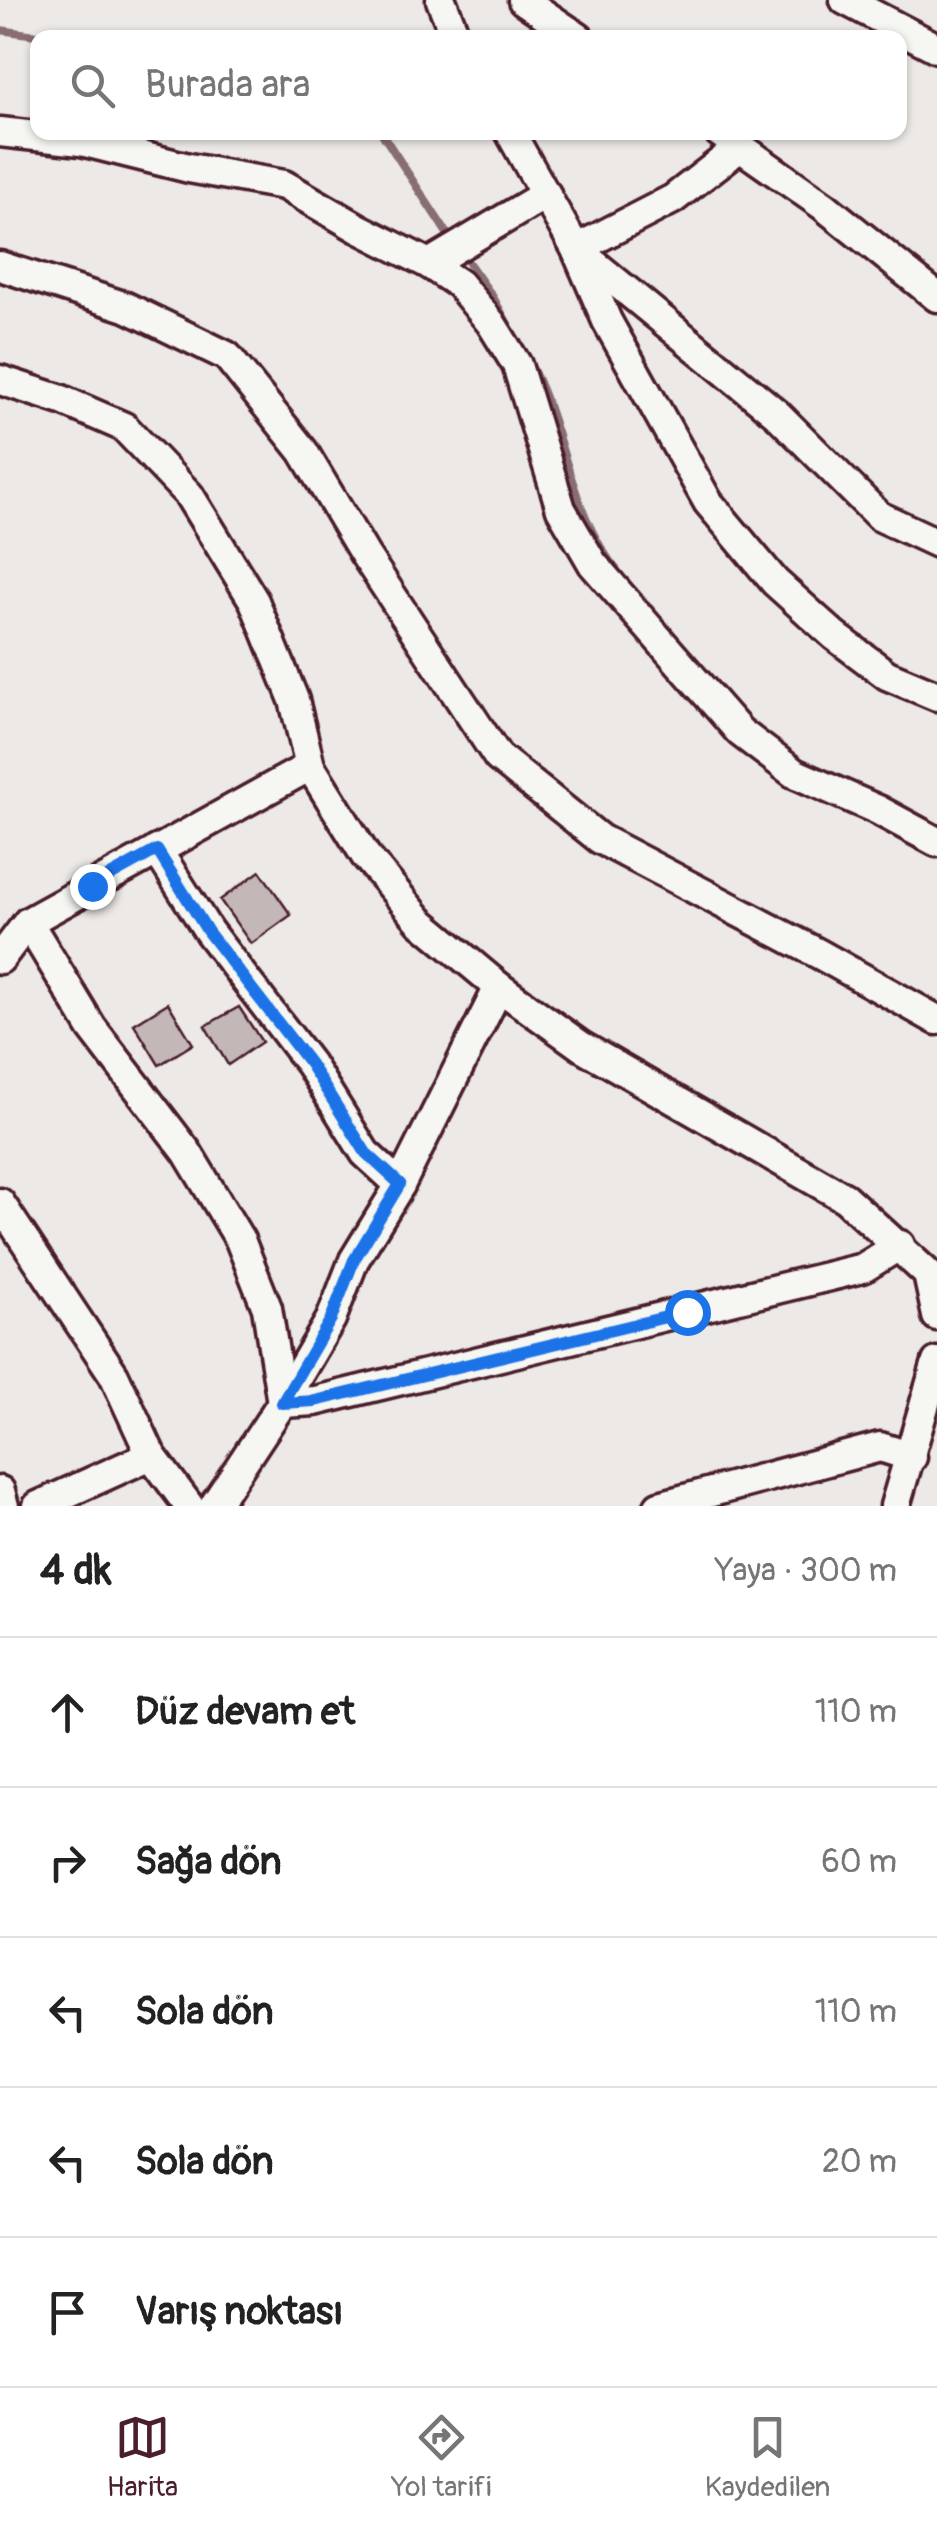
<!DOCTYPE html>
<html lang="tr">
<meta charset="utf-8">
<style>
:root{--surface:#fff;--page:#f2f2f2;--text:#222;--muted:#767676;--line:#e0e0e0;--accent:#4a1f2b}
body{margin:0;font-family:Pangolin,sans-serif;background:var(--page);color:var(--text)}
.stop{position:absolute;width:30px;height:30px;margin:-22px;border:8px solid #1a73e8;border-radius:50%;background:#fff}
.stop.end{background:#1a73e8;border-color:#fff;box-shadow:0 2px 10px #0008}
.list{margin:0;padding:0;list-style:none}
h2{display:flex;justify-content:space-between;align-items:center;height:130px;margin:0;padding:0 40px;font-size:42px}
h2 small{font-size:32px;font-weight:400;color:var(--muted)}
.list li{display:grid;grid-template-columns:65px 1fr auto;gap:30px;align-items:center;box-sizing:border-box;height:150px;padding:0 40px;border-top:2px solid var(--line)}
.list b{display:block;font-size:38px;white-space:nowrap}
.list em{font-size:32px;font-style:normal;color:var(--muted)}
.icon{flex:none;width:55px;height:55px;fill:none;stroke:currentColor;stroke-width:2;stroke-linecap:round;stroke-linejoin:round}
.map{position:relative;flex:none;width:937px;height:1506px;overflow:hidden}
.search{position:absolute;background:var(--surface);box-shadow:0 2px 8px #0004;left:30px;right:30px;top:30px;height:110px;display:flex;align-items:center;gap:25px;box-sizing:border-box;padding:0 35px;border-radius:20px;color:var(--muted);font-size:38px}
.sheet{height:880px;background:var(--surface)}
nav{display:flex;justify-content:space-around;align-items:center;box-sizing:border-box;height:140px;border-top:2px solid var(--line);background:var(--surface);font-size:28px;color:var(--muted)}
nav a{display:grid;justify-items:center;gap:5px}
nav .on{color:var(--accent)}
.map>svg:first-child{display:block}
</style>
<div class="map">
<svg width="937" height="1506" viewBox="0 0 937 1506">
<rect width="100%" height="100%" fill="#ece9e6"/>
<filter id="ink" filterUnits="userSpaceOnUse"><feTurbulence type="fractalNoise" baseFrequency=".01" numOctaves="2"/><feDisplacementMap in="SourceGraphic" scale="20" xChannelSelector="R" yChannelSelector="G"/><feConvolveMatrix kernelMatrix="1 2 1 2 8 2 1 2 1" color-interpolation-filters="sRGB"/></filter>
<g filter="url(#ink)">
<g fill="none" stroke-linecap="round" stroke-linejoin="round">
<!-- stream -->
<g stroke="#886e73" stroke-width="8">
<path d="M0,30L57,38"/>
<path d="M381,132L452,241"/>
<path d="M461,252L493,297L513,333"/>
<path d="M527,358C565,426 568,513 620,574"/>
</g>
</g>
<!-- building -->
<g fill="#c4b7b7" stroke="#4a1f2b" stroke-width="2.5">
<path d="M260,871L291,915L251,944L220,900Z"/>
<path d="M168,1003L193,1044L159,1065L134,1024Z"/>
<path d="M239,1007L262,1042L228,1065L205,1026Z"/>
</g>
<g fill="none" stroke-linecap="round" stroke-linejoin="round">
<!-- street casing -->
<g stroke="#4a1f2b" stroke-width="35">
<g id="street">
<path d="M441,0L456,38"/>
<path d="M523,0L579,38"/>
<path d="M845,0L937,48"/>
<path d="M0,132L81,141L189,168L284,185L358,228L429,264L459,284L491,323L517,365L561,509L593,564L740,732L794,773L878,810L937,842"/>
<path d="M510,132L576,249L777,414L879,516L937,543"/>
<path d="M719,132L824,206L937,297"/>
<path d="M740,147L673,199L576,249L607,321L708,502L775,582L835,636L887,675L937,696"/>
<path d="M429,264L546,194"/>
<path d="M0,266L126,307L227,356L303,451L365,555L498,757L600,839L819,954L937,1020"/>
<path d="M0,380L62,400L124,427L189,495L254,601L294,700L310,766L365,855L420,921L499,987L581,1046L845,1198L928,1274L937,1316"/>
<path d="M157,850L209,932L310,1064L365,1153L400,1185"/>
<path d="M28,922L92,1028L187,1152L240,1240L267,1308L282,1403L315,1401L863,1268L900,1245"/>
<path d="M0,959L28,922L310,766"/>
<path d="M0,1203L114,1375L151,1455L189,1506"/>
<path d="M0,1491L4,1506"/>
<path d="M38,1506L151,1455"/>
<path d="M214,1506L282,1403L331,1319L354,1260L400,1185L499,987"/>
<path d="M659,1506L880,1447L912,1457"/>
<path d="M895,1506L937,1362"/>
</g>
</g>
<!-- street -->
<use href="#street" stroke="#f6f6f2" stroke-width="28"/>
</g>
</g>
<g fill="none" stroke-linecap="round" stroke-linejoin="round" filter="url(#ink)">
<!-- route -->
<path stroke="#1a73e8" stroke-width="12" d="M92,886L157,850L208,932L310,1064L366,1153L400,1184L354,1260L331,1319L282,1403L315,1401L687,1312"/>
</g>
</svg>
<div class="stop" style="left:687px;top:1312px"></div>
<div class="stop end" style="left:92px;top:886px"></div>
<div class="search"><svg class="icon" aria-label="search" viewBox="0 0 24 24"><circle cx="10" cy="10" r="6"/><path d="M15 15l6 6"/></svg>Burada ara</div>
</div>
<section class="sheet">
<h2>4 dk<small>Yaya · 300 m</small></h2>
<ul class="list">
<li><svg class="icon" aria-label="ahead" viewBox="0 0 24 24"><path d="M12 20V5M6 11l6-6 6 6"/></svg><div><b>Düz devam et</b></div><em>110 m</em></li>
<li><svg class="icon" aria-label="right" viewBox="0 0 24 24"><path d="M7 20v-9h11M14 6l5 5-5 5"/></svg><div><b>Sağa dön</b></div><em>60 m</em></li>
<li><svg class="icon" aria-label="left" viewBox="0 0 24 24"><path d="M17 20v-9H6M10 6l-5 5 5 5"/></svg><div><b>Sola dön</b></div><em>110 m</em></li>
<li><svg class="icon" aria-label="left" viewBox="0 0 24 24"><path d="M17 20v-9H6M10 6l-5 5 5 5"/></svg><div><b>Sola dön</b></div><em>20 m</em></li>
<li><svg class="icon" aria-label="arrive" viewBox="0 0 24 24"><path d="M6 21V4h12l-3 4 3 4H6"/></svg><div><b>Varış noktası</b></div></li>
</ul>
</section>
<nav>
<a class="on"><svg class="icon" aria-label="map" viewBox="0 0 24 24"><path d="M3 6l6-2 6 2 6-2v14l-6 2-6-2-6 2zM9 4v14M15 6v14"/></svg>Harita</a>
<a><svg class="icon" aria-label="directions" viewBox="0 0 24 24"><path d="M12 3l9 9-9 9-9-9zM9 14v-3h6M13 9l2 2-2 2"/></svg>Yol tarifi</a>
<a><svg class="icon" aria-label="saved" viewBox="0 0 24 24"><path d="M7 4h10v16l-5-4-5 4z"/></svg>Kaydedilen</a>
</nav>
